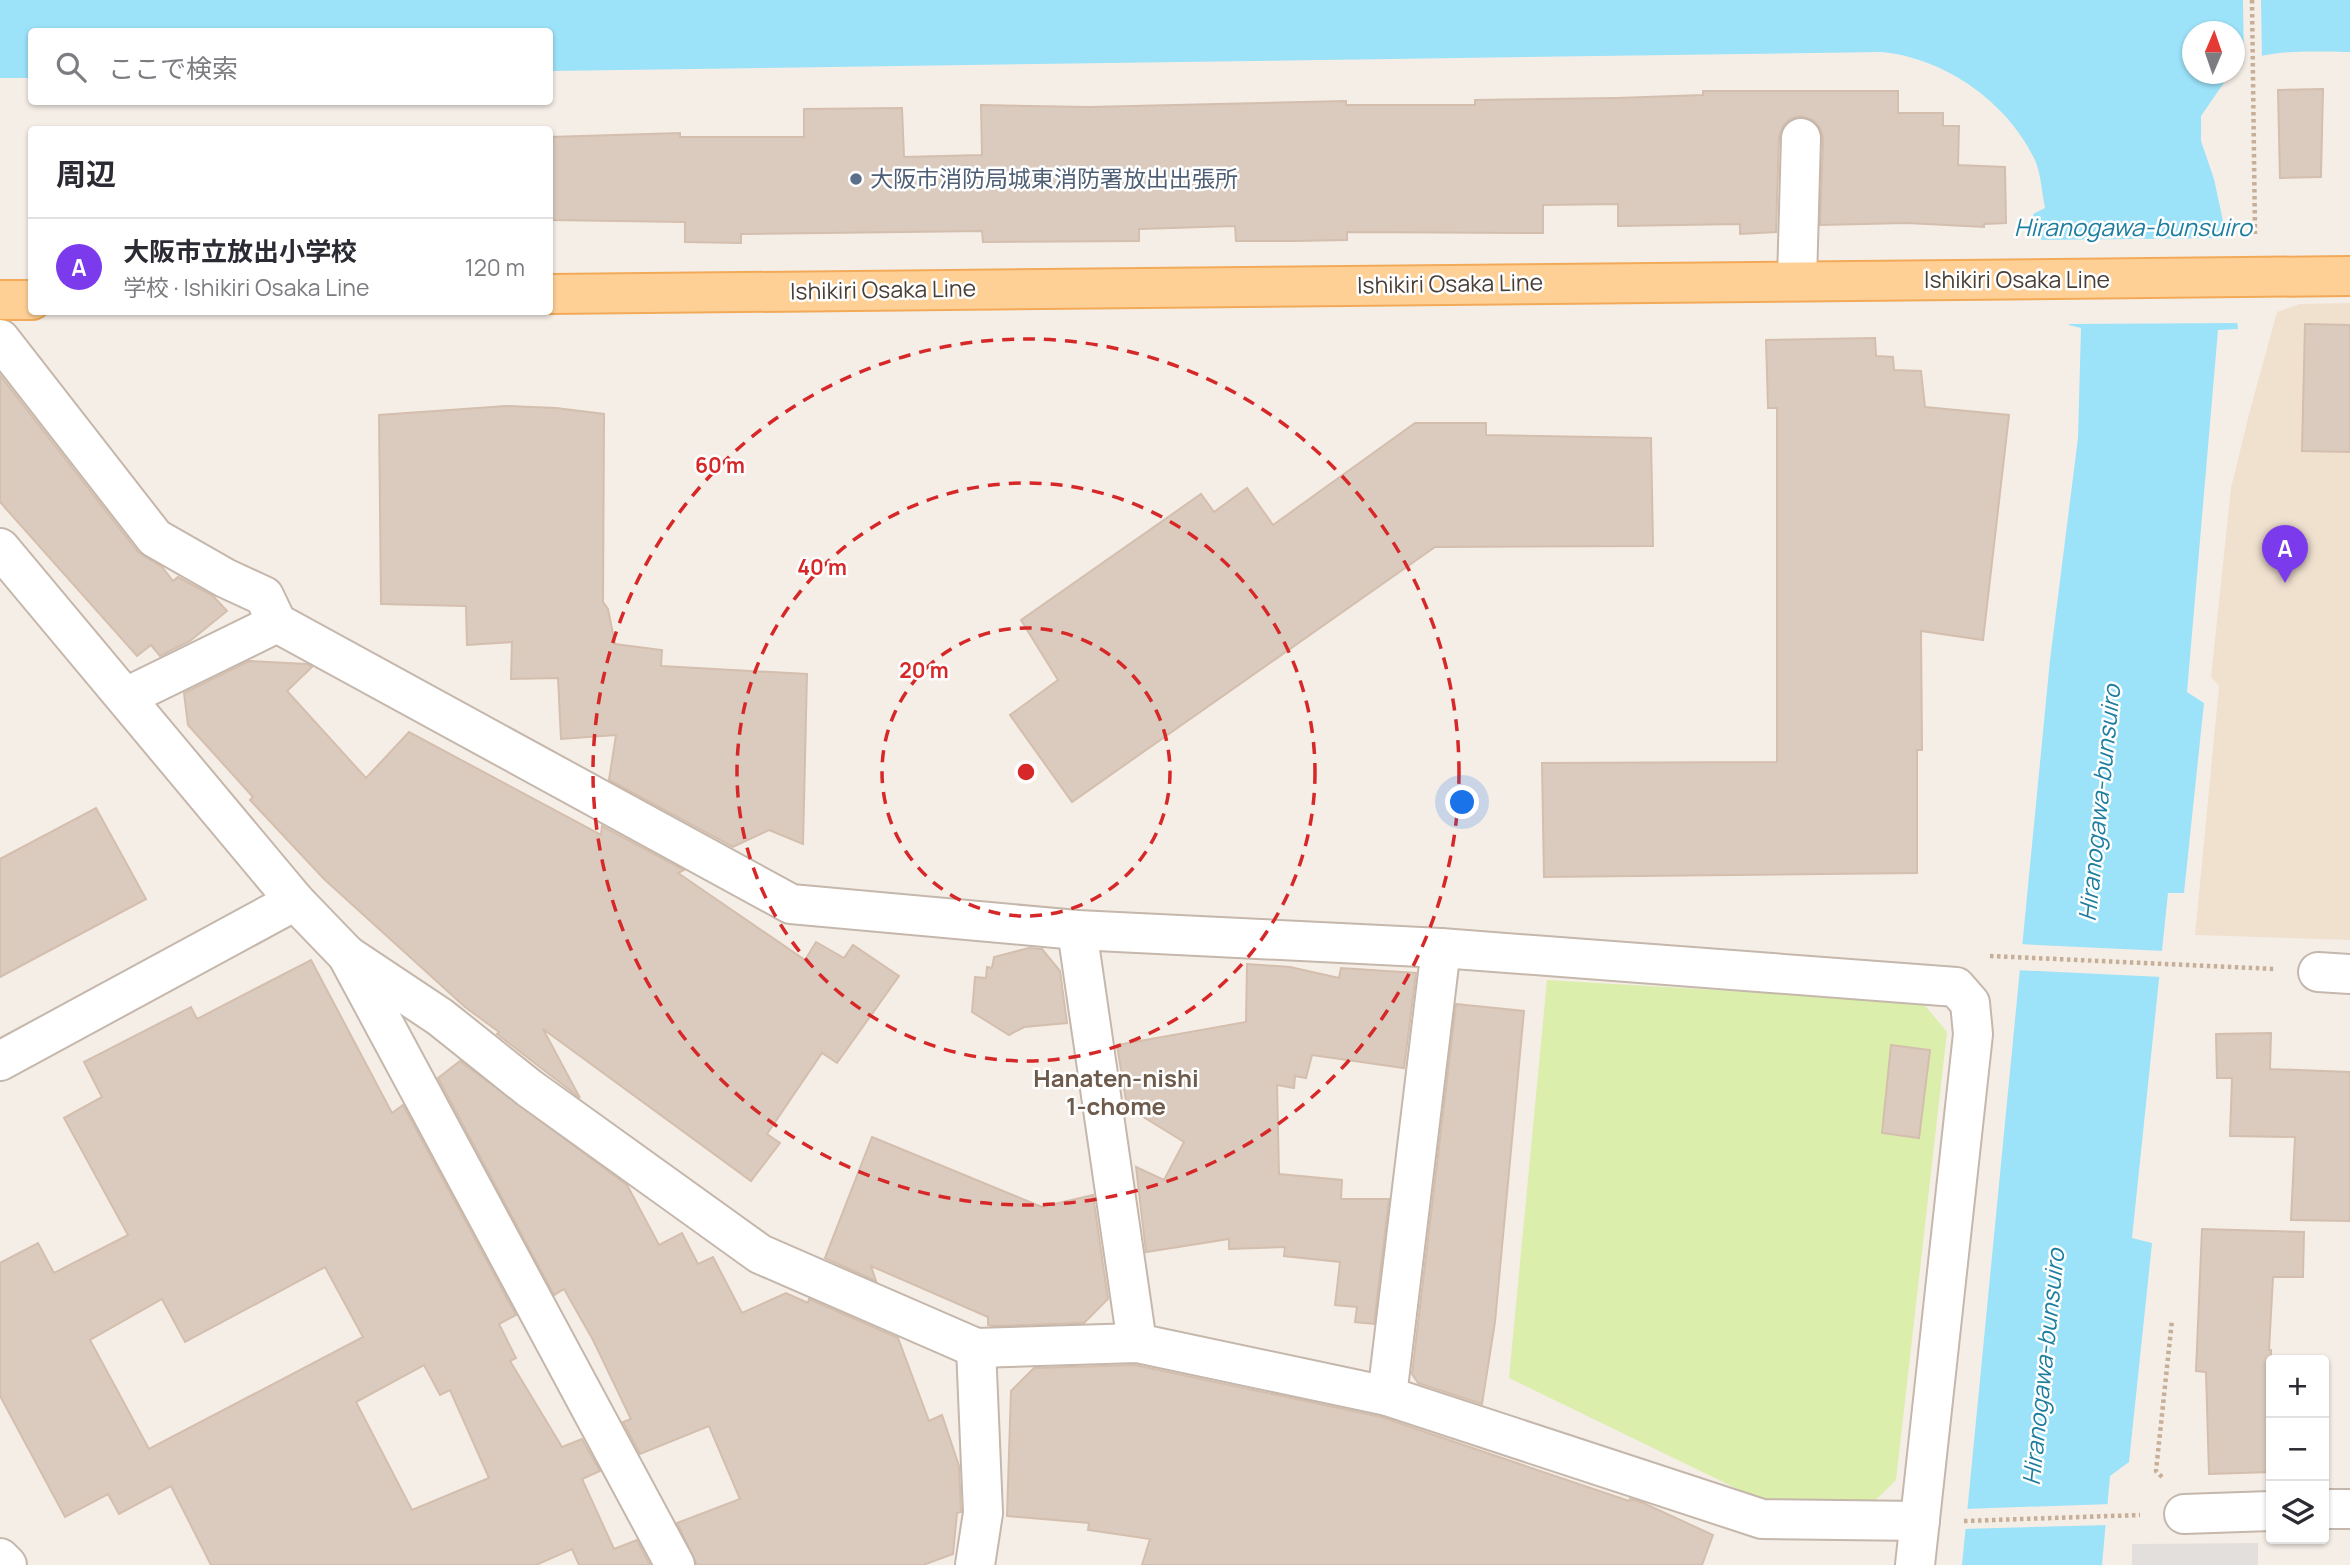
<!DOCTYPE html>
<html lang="ja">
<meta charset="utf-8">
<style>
:root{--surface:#fff;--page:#f2f2f3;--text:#2b2b33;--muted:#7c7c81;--line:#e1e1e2;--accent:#7c3aed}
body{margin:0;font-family:Manrope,"Noto Sans JP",sans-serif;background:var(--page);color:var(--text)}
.controls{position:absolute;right:21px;bottom:21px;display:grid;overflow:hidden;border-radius:7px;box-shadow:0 2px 5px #0004}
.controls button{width:63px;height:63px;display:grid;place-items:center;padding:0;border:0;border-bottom:2px solid var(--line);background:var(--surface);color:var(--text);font:35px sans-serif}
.compass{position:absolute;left:2182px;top:21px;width:63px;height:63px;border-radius:50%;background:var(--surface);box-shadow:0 2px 5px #0004;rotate:2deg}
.you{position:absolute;left:1463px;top:803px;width:24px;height:24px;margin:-18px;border:5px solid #fff;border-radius:50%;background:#1a73e8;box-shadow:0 0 0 10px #1a73e833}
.badge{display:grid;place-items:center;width:46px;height:46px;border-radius:50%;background:var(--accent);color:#fff;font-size:23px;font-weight:700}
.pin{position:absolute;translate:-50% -58px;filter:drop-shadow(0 2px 4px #0008)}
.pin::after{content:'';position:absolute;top:37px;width:24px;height:21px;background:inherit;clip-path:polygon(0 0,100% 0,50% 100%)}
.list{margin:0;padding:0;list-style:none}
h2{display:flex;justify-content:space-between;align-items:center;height:91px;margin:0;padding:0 28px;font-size:30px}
h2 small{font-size:23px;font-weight:400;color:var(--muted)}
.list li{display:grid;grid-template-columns:46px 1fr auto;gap:21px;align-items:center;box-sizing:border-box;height:98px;padding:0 28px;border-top:2px solid var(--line)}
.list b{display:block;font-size:26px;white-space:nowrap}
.list p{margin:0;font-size:23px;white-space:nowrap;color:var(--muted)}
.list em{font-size:23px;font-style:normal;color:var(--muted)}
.icon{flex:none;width:38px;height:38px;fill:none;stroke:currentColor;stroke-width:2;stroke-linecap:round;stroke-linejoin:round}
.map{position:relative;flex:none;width:2350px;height:1565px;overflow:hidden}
.search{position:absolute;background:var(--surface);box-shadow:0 2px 5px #0004;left:28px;top:28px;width:525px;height:77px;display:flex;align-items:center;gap:18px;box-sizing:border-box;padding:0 24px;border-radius:7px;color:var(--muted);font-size:26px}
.panel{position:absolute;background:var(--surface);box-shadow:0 2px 5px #0004;left:28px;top:126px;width:525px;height:189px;border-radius:7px}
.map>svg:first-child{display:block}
</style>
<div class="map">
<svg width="2350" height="1565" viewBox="0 0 2350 1565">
<rect width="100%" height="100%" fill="#f5eee7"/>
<!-- education -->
<path fill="#f0e1cf" d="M2350,303V940L2195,935L2219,686L2211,677L2231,488L2249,414L2277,312L2300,304Z"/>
<!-- green -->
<path fill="#dbeeab" d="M1547,980L1922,1002L1947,1032L1896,1480L1875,1501L1758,1499L1509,1378Z"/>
<!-- parking -->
<path fill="#e3dfdc" d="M2258,1543V1565H2132V1544Z"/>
<!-- water -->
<path fill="#9ce2f9" d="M0,0H2350V52C2320,52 2256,47 2235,69L2234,32H2192V74H2230L2201,116V141L2214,179L2226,235L2238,329L2218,330L2187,692L2204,703L2184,893H2168L2132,1238L2152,1243L2129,1462L2110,1476L2102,1565H1962L2050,660L2078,438L2081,328L2069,325L2033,214L2045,208C2042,193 2041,174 2035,160C2007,101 1943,57 1880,52L550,71V32H32L31,78H0Z"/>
<!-- pier -->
<g fill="#f5eee7">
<path d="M2243,0H2261L2262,62L2244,67Z"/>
<path d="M2230,238L2242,323L2065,324L2039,240Z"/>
<path d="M2018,944L2165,951L2162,977L2015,970Z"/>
<path d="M2111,1504L2109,1525L1962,1529L1963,1509Z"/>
</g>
<!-- building -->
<g fill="#dbcbbe" stroke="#d4bead" stroke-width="2" fill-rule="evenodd">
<path d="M2323,89L2321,177L2280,178L2278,90Z"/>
<path d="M1703,91H1898V113H1943V126H1959L1958,165L2005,167L2006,223L1984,224V227L1907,223L1820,225L1823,138L1820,128L1813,120L1801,116L1790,119L1783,126L1779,137L1776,232L1740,234V224L1618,226V204L1543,205V233L1347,232V240L1294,241H1236L1235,226L1139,229V241L983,242L982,231L741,234V243L685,242V222L550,220V137L680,133V137H804V109L902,108L904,157L982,155L981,105L1089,107L1346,101V105H1475V100L1617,98L1703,95Z"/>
<path d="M2305,324L2350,325V452L2302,451Z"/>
<path d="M1875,338L1876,356L1893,357L1894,370L1921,371L1925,407L2009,415L1983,640L1921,631L1922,750H1917V873L1544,877L1542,763L1777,762V408H1768L1766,340Z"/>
<path d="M0,375L138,552L162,567L173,581L178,577L213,596L227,611L190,641L160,656L151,645L137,656L0,502Z"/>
<path d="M506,406L556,408L604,414L603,602L608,609L615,644L662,650L661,666L807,674L803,844L769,830L733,847L609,780L616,735L561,739L558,678L511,679L512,642L467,645L466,606L381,604L379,415Z"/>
<path d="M1415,423H1486V435L1651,438L1653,546L1435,547L1072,802L1010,715L1058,680L1021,620L1201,494L1214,512L1247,488L1273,525Z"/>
<path d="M249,661L307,664L312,667L287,691L366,778L409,732L601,835L602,826L684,870L678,873L805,960L816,942L844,958L853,945L899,976L837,1063L822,1053L767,1134L780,1143L751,1181L543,1029L580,1098L497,1034L499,1032L465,1007L324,879L250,800L253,797L188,725L184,693Z"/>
<path d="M96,808L146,899L0,977V859Z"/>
<path d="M1029,948L1042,949L1060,971L1067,1023L1024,1027L1009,1035L972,1012L975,977L986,978L987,967L992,968L994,957Z"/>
<path d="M311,960L392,1113L403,1105L516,1315L499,1324L516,1358L510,1361L562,1447L582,1439L600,1471L582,1479L614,1549L637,1540L650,1565H579L572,1549L536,1565H211L171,1486L119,1514L108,1494L65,1517L0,1396V1263L38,1243L54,1273L128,1235L64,1118L102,1097L84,1062L191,1007L197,1019ZM325,1267L363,1337L149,1449L90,1340L162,1299L185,1342ZM424,1365L440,1395L450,1390L489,1478L412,1510L356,1402Z"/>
<path d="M1247,964L1290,967L1339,978L1341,968L1416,973L1404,1068L1312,1055L1306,1078L1295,1076L1294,1088L1277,1085L1279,1174L1342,1180L1341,1199H1389L1374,1324L1355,1322L1357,1307L1335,1305L1340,1262L1284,1256L1285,1247L1229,1249V1239L1146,1252L1136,1167L1164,1180L1184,1142L1127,1107L1117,1045L1246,1022Z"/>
<path d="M1456,1004L1524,1011L1495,1322L1482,1404L1418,1383L1412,1374Z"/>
<path d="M2271,1033L2270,1069L2350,1072V1221L2291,1220L2295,1137L2230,1136L2232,1078H2217L2216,1034Z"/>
<path d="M1891,1045L1930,1050L1919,1138L1882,1133Z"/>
<path d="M460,1061L627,1185L659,1245L682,1233L698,1264L713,1257L742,1313L786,1293L808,1303L809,1299L898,1338L929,1421L942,1415L959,1466L961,1512L957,1513L953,1554L923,1565H697L677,1523L740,1499L709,1426L640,1454L623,1422L631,1419L593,1340L564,1289L554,1295L438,1078Z"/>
<path d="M872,1137L1042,1207L1093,1195L1108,1299L1084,1323L992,1326L988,1325V1317L871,1266L876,1281L825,1258Z"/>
<path d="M2202,1229L2304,1232L2303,1277H2273L2269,1350H2271V1472L2209,1474L2206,1372L2196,1371Z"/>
<path d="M1135,1365L1381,1417L1629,1501L1630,1499L1641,1502L1713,1535L1702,1565H1142L1150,1539L1088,1530L1089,1523L1007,1516L1011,1391L1034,1368Z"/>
</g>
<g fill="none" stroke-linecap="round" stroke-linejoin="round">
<!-- minor casing -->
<g stroke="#c5b7ab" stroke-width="42">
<g id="minor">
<path d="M1797,280L1801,138"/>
<path d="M0,339L155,538L225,578L264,596L277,623L791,904L1077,930L1441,948L1956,987L1970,1003L1973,1034L1915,1565"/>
<path d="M0,548L295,901L347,955L675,1565"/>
<path d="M126,697L277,623"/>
<path d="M1077,930L1137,1343"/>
<path d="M347,955L440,1017L529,1088L760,1254L976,1348L1137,1343L1387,1396L1762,1519L1920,1521"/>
<path d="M2318,972L2350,974"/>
<path d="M0,1061L295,901"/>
<path d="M1387,1396L1441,948"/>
<path d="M2324,1509H2350"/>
<path d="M2184,1514L2271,1511"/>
<path d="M0,1558L7,1565"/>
<path d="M975,1565L983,1513L976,1348"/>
</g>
</g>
<!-- major casing -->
<g stroke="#f2aa58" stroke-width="42">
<g id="major">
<path d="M550,294L2350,276"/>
<path d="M0,300H32"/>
</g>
</g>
<!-- path -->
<g stroke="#c6ae97" stroke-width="4.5" stroke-dasharray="3.5 3.5" stroke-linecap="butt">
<path d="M2252,0L2255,234"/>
<path d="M1990,956L2275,969"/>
<path d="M2162,1477L2156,1471L2172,1320"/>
<path d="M1964,1521L2140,1515"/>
</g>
<!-- minor -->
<use href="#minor" stroke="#fff" stroke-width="38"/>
<!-- major -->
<use href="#major" stroke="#ffd096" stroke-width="38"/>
</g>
<!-- distance rings -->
<g fill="none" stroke="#d62828" stroke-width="3.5" stroke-dasharray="12 9">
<circle cx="1026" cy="772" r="144"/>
<circle cx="1026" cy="772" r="289"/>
<circle cx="1026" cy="772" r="433"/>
</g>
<!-- markers -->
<circle fill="#5c6f8a" stroke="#fff" stroke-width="2.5" cx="856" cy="179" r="7"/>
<g text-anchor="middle" stroke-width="5" stroke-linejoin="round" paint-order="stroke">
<!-- service labels -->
<g font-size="23" fill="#4e5e75" stroke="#fff" text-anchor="start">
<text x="870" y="187">大阪市消防局城東消防署放出出張所</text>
</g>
<!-- street labels -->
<g font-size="23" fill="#493e35" stroke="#fff">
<text x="2017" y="288">Ishikiri Osaka Line</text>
<text transform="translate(1450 284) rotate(-1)" y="8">Ishikiri Osaka Line</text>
<text transform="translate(883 290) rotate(-1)" y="8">Ishikiri Osaka Line</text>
</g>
<!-- water labels -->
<g font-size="24" font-style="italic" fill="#1d7e9f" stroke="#fff">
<text x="2133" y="236">Hiranogawa-bunsuiro</text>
<text transform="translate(2100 803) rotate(-84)" y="8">Hiranogawa-bunsuiro</text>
<text transform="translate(2044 1367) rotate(-84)" y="8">Hiranogawa-bunsuiro</text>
</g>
<!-- neighbourhood labels -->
<g font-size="24" font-weight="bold" fill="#6d5a4b" stroke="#fff">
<text x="1116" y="1087">Hanaten-nishi<tspan x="1116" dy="28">1-chome</tspan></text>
</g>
</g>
<circle cx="1026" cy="772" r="10" fill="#d62828" stroke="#fff" stroke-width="3.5"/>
<g font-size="21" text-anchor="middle" font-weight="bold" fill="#d62828" stroke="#fff" stroke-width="5" stroke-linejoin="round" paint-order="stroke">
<text x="720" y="473">60 m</text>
<text x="822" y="575">40 m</text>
<text x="924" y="678">20 m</text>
</g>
</svg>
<div class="controls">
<button>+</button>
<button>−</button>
<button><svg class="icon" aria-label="layers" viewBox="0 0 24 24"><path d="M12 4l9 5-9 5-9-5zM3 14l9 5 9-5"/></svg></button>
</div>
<svg class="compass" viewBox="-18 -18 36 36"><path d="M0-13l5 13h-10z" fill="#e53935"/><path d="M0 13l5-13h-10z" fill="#7c7c81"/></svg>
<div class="you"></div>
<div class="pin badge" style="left:2285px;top:583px">A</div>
<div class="search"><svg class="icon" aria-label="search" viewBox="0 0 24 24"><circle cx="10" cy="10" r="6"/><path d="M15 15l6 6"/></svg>ここで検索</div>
<section class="panel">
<h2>周辺<small></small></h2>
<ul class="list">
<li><span class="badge">A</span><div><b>大阪市立放出小学校</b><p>学校 · Ishikiri Osaka Line</p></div><em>120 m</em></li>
</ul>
</section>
</div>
